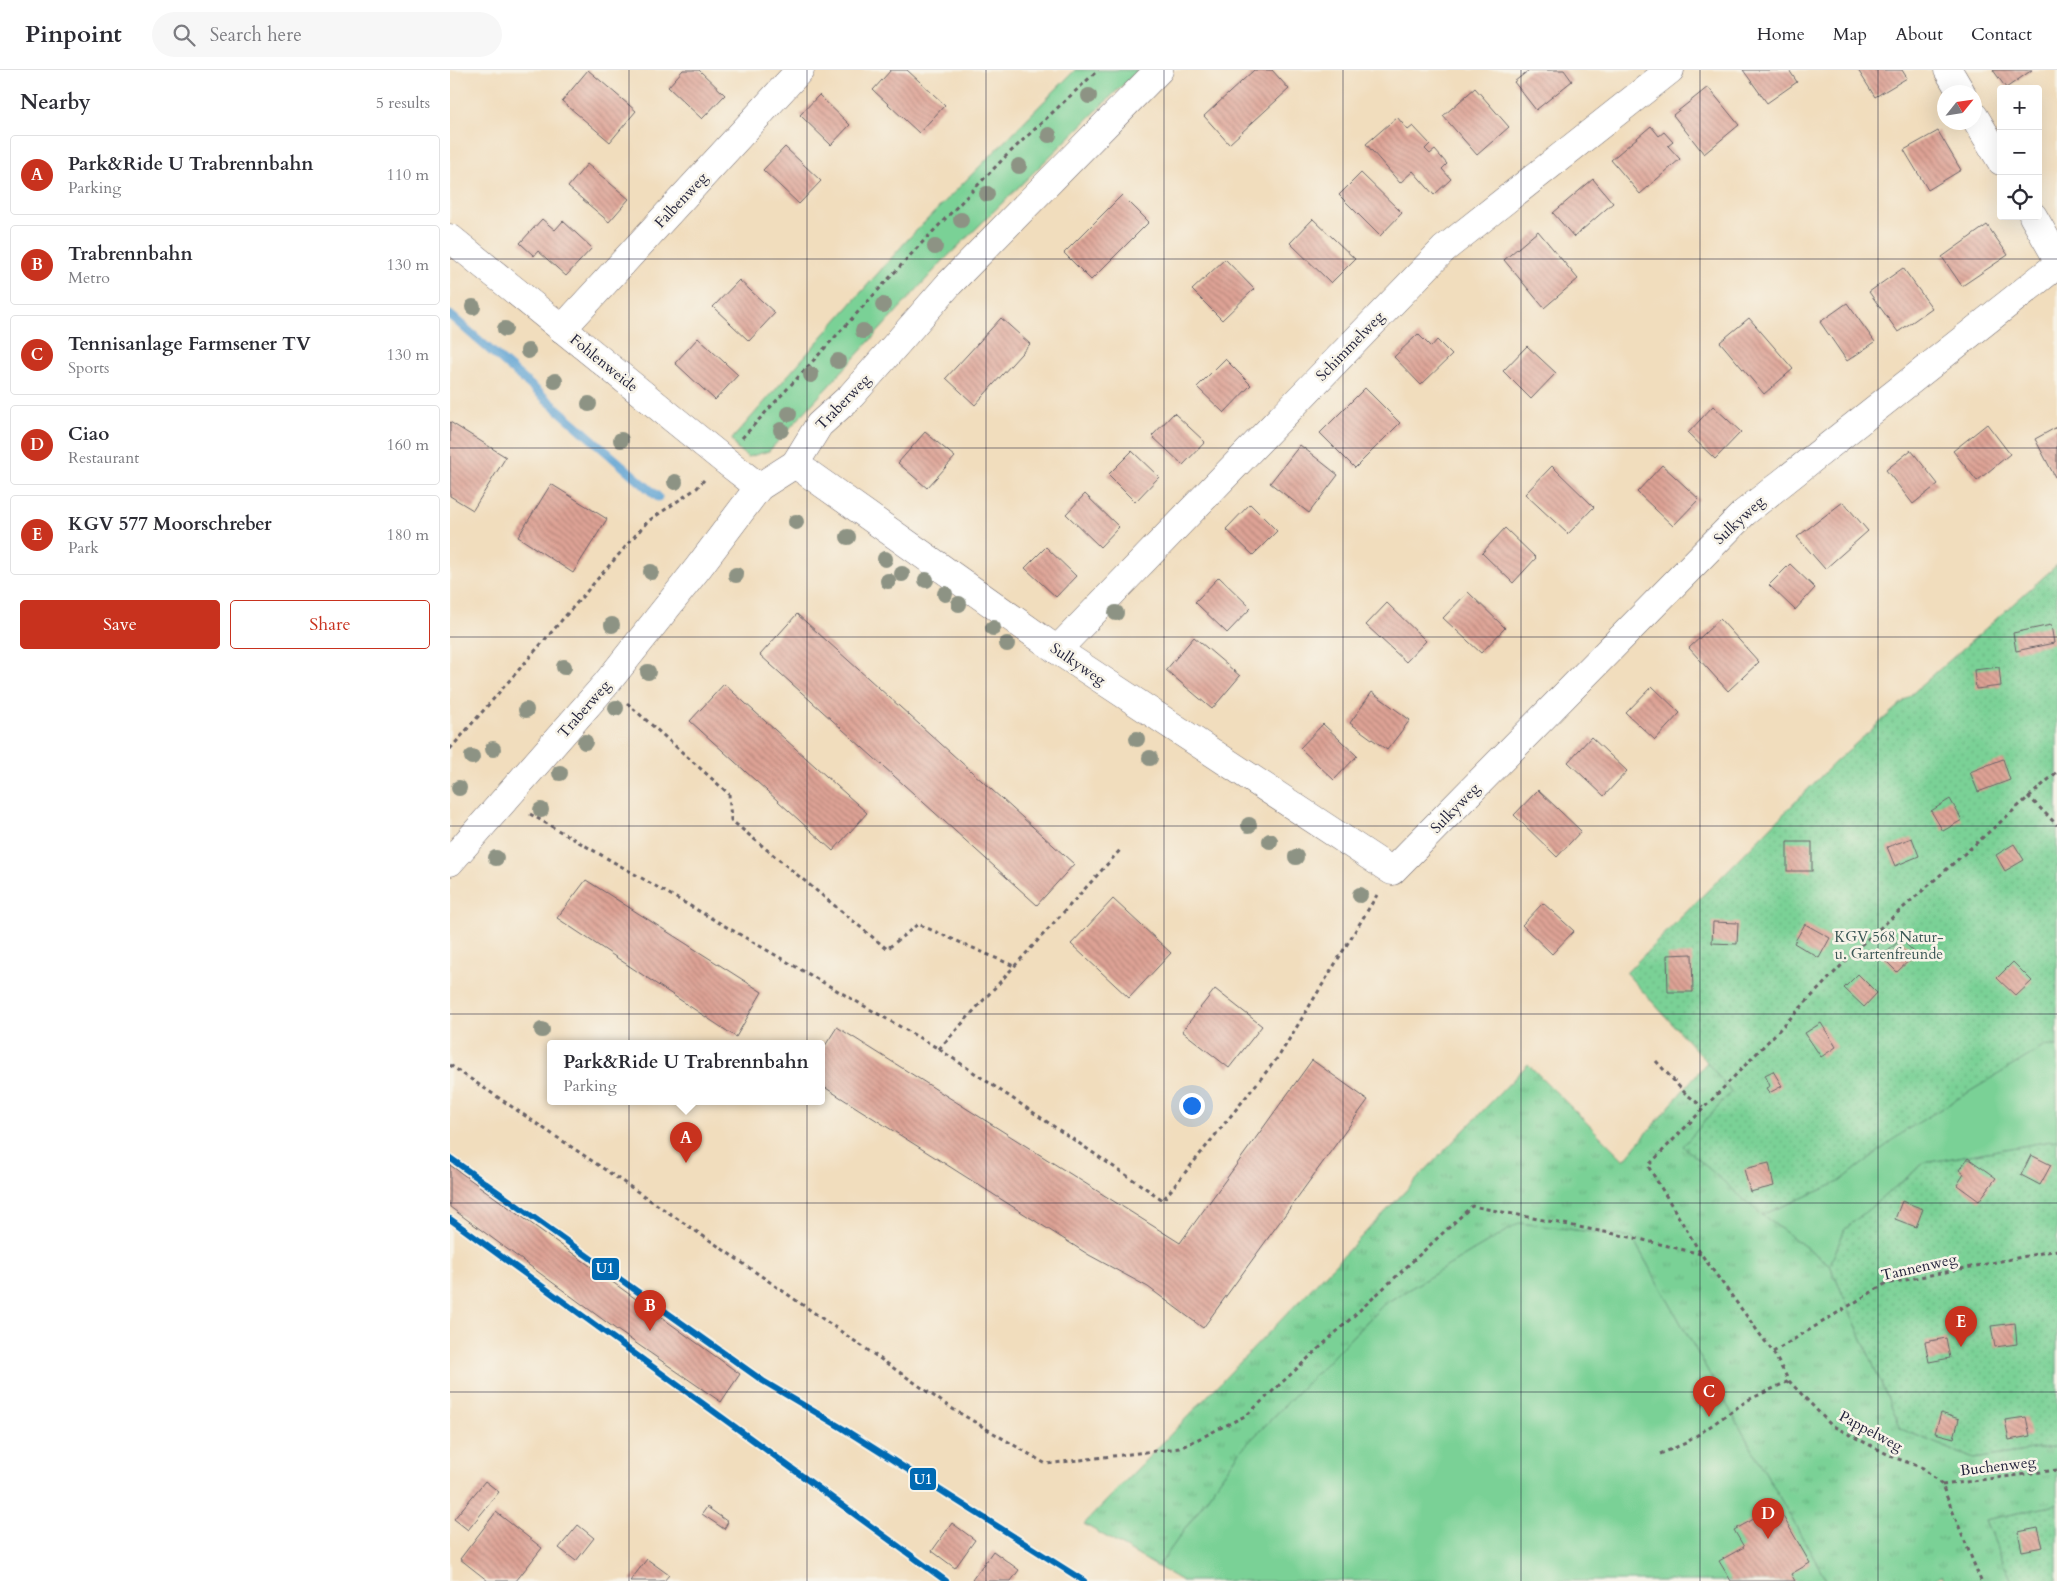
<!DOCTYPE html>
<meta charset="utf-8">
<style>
:root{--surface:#fff;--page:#f7f7f7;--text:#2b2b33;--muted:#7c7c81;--line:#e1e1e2;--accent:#c8321e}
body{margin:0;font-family:Cardo,serif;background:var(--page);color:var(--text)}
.controls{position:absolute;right:15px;top:15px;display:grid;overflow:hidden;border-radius:5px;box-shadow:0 5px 20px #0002}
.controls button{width:45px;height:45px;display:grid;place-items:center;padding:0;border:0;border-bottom:1px solid var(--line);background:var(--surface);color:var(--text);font:25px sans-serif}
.compass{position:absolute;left:1487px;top:15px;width:45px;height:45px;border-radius:50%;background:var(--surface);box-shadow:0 5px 20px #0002;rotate:60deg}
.you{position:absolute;left:741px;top:1035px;width:18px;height:18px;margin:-12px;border:4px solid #fff;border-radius:50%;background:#1a73e8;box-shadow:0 0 0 8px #1a73e833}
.badge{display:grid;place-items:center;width:32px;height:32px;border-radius:50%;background:var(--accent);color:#fff;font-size:16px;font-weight:700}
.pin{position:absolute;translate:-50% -41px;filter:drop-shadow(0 1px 2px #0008)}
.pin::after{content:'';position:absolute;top:26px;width:18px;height:15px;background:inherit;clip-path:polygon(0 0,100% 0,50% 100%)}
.popup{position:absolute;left:97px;top:970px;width:278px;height:65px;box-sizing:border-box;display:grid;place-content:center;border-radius:5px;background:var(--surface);filter:drop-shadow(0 1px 4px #0005);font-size:16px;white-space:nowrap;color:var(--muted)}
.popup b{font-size:19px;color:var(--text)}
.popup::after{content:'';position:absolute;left:50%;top:100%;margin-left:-10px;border:10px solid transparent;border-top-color:var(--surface)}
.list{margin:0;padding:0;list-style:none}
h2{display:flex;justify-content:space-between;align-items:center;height:65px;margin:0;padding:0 20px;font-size:21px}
h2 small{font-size:16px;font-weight:400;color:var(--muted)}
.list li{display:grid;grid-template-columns:32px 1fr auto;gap:15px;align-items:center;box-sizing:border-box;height:80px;margin:0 10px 10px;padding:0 10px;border:1px solid var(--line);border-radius:5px}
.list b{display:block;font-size:19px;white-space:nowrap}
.list p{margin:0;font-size:16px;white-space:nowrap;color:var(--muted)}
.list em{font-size:16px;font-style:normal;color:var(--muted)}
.actions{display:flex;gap:10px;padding:15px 20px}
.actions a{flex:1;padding:11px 0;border:1px solid var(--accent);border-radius:5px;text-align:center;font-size:18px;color:var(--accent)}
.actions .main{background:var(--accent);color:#fff}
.icon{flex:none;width:28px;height:28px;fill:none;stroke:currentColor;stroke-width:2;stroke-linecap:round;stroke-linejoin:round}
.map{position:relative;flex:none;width:1607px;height:1511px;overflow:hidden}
header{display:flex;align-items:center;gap:30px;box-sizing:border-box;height:70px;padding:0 25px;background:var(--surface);border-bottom:1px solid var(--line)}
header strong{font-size:24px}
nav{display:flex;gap:28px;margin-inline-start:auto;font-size:18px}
.search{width:350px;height:45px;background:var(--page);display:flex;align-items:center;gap:12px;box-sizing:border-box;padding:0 18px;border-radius:28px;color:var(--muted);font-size:19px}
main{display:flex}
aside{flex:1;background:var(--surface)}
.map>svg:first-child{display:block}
</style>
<header>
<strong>Pinpoint</strong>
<div class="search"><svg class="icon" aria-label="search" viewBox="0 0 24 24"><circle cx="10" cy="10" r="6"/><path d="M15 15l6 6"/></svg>Search here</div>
<nav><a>Home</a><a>Map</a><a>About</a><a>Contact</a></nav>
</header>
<main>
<aside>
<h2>Nearby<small>5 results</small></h2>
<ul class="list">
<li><span class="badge">A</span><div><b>Park&amp;Ride U Trabrennbahn</b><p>Parking</p></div><em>110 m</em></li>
<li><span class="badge">B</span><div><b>Trabrennbahn</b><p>Metro</p></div><em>130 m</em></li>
<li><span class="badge">C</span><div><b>Tennisanlage Farmsener TV</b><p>Sports</p></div><em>130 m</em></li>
<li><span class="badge">D</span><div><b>Ciao</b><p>Restaurant</p></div><em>160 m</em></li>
<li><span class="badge">E</span><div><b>KGV 577 Moorschreber</b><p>Park</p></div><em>180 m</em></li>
</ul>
<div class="actions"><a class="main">Save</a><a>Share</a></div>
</aside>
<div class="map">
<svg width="1607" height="1511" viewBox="0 0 1607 1511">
<defs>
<pattern id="park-tufts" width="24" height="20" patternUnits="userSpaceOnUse" patternTransform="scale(1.25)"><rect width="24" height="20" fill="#7ad196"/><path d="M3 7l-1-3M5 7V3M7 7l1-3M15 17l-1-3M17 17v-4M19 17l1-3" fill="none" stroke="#69b382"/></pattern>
<pattern id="garden-dots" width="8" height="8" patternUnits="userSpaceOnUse" patternTransform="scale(1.25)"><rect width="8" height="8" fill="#7ad196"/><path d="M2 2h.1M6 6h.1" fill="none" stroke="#69b382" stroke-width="1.8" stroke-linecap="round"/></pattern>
<pattern id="building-back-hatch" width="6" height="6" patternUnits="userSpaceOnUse" patternTransform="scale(1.25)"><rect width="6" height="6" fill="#dea395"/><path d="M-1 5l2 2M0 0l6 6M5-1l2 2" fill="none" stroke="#b4847b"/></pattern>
</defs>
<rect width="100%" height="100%" fill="#f7f3e8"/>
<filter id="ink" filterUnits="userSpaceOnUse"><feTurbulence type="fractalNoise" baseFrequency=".02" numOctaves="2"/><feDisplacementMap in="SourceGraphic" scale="10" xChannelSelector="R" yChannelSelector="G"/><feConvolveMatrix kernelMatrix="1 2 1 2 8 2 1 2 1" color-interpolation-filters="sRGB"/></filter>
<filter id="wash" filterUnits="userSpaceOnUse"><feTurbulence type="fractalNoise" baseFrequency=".0096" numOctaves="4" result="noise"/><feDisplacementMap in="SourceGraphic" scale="20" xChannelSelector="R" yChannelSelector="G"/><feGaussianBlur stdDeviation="1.12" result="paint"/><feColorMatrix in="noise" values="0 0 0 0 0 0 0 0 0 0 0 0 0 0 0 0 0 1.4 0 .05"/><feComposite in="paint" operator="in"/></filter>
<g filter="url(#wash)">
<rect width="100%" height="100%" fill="#f1ddbd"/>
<!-- grass -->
<g fill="#7ad196" stroke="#4e7a68">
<path d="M625,0H688L492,192L319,381L298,387L287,379L282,369L458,169Z"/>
<path d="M1595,976H1607V1070L1474,1093L1395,1159L1380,1195L1312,1145L1389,1112L1456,1060Z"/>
<path d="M1070,1153L1182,1167L1377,1511H732L708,1497L790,1381L934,1234Z"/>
</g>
<!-- park -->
<path fill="url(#park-tufts)" stroke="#4e7a68" d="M1257,992L1281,1022L1312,1145L1380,1195L1451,1359L1524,1389L1607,1376V1435L1535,1450L1562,1511H1495L1492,1505L1481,1511H1377L1182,1167L1070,1153L934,1234L790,1381L708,1497L634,1454L1078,994L1174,1090Z"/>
<!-- garden -->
<g fill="url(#garden-dots)" stroke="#4e7a68">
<path d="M1607,495V976H1595L1456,1060L1389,1112L1312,1145L1233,1076L1281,1022L1257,992L1176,903L1384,693Z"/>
<path d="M1607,1070V1376L1524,1389L1451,1359L1380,1195L1395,1159L1474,1093Z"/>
<path d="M1607,1435V1511H1562L1535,1450Z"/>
</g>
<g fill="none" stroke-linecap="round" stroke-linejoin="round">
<!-- stream -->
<path stroke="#5ea3d3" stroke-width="9" d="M0,245L208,427"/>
</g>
<g id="blocks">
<!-- building -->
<g fill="url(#building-back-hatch)">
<path d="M138,0L186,41L160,72L112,31Z"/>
<path d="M233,0H249L275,25L252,49L218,17Z"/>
<path d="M441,0H457L495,35L469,63L423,20Z"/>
<path d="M804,0H822L839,19L779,74L754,46Z"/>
<path d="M1079,0H1114L1122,11L1086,40L1064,12Z"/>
<path d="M1293,0H1339L1347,12L1317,33Z"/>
<path d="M1408,0H1452L1457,8L1425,27Z"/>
<path d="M1543,0H1582L1556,18Z"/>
<path d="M1258,17L1289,55L1254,84L1223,45Z"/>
<path d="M1025,18L1059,57L1027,85L993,46Z"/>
<path d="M369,25L400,55L381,75L350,45Z"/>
<path d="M947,47L958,60L963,56L980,74L975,79L980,84L985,80L997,94L992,99L1001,109L984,125L963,101L950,113L916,74Z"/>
<path d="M1201,56L1209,66L1214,62L1223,72L1218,76L1230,89L1190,124L1161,90Z"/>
<path d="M1488,61L1511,100L1478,120L1454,80Z"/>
<path d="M335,77L371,111L349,134L313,100Z"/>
<path d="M137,94L179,129L159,152L118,117Z"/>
<path d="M911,103L952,143L930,166L889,125Z"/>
<path d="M1143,109L1163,133L1124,167L1103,143Z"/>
<path d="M672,125L699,152L641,210L614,183Z"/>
<path d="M92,149L105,160L113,151L142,178L116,206L88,181L84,186L70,173Z"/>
<path d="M863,149L905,189L881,213L840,173Z"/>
<path d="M1537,155L1558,185L1512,216L1492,187Z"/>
<path d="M1088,161L1128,209L1094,238L1054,190Z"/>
<path d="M775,189L804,219L772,250L742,220Z"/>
<path d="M1453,198L1482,238L1448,262L1419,222Z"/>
<path d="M289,210L325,243L299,271L263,237Z"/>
<path d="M1397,233L1425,272L1397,291L1370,252Z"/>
<path d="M551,248L580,274L525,335L496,308Z"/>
<path d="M1299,248L1343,299L1314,324L1270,272Z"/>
<path d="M968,264L981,277L987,270L1002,285L971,315L944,287Z"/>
<path d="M248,268L288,305L265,330L225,293Z"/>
<path d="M1077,276L1106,303L1081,329L1053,301Z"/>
<path d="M775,289L801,315L774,343L747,317Z"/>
<path d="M915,318L950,353L905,398L870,363Z"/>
<path d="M1263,336L1291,362L1265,389L1238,363Z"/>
<path d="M724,343L755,372L733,395L702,366Z"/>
<path d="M0,352L56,387L23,440L0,426Z"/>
<path d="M1537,354L1560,384L1527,411L1503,381Z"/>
<path d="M1607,357V406L1605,407L1585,369Z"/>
<path d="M475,362L505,387L477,418L448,393Z"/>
<path d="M850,375L888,405L859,443L820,413Z"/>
<path d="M1461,380L1488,414L1463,434L1436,400Z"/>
<path d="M682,381L709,407L685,432L658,405Z"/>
<path d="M1212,395L1249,429L1223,456L1187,422Z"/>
<path d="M1102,396L1144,437L1118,464L1075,424Z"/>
<path d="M101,414L157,449L123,503L68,467Z"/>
<path d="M635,424L669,457L650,477L616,444Z"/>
<path d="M1393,432L1418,461L1375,499L1347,467Z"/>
<path d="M800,434L827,461L803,485L776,459Z"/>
<path d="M1055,458L1086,488L1063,513L1032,483Z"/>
<path d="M596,477L626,506L606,527L575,498Z"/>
<path d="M1340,494L1365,518L1345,540L1319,515Z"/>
<path d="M769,507L801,538L777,563L745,532Z"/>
<path d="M1018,522L1055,558L1031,583L993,548Z"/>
<path d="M937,533L976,571L956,592L916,555Z"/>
<path d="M347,544L624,794L587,835L310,585Z"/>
<path d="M1270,549L1309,592L1278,621L1239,578Z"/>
<path d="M1601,555L1604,573L1566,581L1563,563Z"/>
<path d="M744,567L790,606L762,639L716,600Z"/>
<path d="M1549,597L1551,616L1526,619L1524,600Z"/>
<path d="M274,614L417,743L383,781L240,651Z"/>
<path d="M1202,616L1230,643L1205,670L1176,643Z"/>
<path d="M922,622L960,650L937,680L900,653Z"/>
<path d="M873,654L907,686L884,710L850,678Z"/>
<path d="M1141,667L1177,701L1154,726L1118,692Z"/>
<path d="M1553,689L1560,710L1528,722L1520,702Z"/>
<path d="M1088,720L1131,761L1107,787L1064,745Z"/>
<path d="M1500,729L1512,750L1493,761L1481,741Z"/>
<path d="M1462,768L1469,786L1445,796L1437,777Z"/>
<rect x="1337" y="772" width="25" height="29"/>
<path d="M1564,774L1574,790L1555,801L1546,785Z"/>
<path d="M136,810L312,922L286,967L107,848Z"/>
<path d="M663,829L721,883L679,928L621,874Z"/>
<path d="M1093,833L1124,861L1102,884L1072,855Z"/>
<path d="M1263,852L1288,853L1287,874L1262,873Z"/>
<path d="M1355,854L1380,868L1369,888L1344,873Z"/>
<path d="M1451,869L1466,884L1447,902L1432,887Z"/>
<path d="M1242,884L1243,922H1218L1217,885Z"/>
<path d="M1563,892L1582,911L1566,926L1547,908Z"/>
<path d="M1408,904L1427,923L1414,937L1394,918Z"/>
<path d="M765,919L812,956L779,998L732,961Z"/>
<path d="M1371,953L1386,977L1371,987L1355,963Z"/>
<path d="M387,957L730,1173L862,990L918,1030L753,1258L698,1217L639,1185L371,1015V982Z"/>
<path d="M1323,1001L1332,1016L1319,1023L1316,1018L1320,1016L1315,1005Z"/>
<path d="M1581,1085L1601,1095L1590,1115L1571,1105Z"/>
<path d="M1518,1088L1546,1108L1529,1131L1507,1115L1514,1104L1509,1100Z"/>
<path d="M1319,1093L1324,1116L1300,1122L1294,1099Z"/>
<path d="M0,1095L290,1304L271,1332L167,1260L0,1137Z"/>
<path d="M1452,1131L1473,1139L1466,1157L1445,1149Z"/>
<path d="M1565,1253L1567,1274L1545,1277L1541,1256Z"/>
<path d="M1496,1268L1500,1288L1479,1292L1475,1272Z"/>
<path d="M1491,1343L1509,1349L1504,1368L1485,1363Z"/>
<path d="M1576,1347L1580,1366L1559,1370L1555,1350Z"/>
<path d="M35,1411L49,1422L18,1460L4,1449Z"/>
<path d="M1327,1436L1360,1493L1341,1504L1345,1511H1281L1269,1491L1294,1477L1284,1460Z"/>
<path d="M257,1437L278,1452L274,1459L252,1444Z"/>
<path d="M46,1442L92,1478L66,1511H38L10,1489Z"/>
<path d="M502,1453L525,1470L505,1498L482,1481Z"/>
<path d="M128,1455L144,1468L126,1491L109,1478Z"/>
<path d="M1588,1458L1593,1477L1572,1481L1568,1462Z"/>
<path d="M543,1481L569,1500L561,1511H524L522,1510Z"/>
<path d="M197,1489L219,1505L214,1511H180Z"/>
</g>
</g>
</g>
<g filter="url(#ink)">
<use href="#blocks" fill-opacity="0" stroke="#6a6368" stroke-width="1"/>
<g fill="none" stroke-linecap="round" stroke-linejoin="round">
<!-- street casing -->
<g stroke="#6a6368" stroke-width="29">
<g id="street">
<path d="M1498,0L1511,22"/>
<path d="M1524,46L1551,91"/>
<path d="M1583,146L1607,188"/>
<path d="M0,168L273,389L309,417"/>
<path d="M112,259L350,0"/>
<path d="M345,394L607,580L942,801L1294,443L1607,195"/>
<path d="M607,580L994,179L1220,0"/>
<path d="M0,792L156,614L248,498L309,417L345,394L369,355L401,326L499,214L709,0"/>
</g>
</g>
<!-- path -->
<g stroke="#6a6368" stroke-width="3" stroke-dasharray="4 4" stroke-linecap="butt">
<path d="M292,368L467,178L556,86L648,0"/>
<path d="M177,633L279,724L281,750L437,879L468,854L564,896"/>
<path d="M0,679L197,452L247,418L254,410"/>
<path d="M1578,726L1607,755"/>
<path d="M80,744L489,979L713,1130L829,986L927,825"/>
<path d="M489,979L672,778"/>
<path d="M1206,991L1235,1023L1253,1037"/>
<path d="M0,995L268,1176L501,1338L596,1394L730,1378L797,1345L1022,1136L1185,1168L1251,1184"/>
<path d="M1323,1282L1435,1214L1607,1180"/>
<path d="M1210,1384L1236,1373L1298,1330L1339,1311"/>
<path d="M1492,1415L1607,1400"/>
<path d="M1531,1511L1492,1415L1473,1398L1443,1387L1381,1355L1339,1311L1323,1282L1251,1184L1198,1096L1412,874L1607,702"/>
</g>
<!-- street -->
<use href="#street" stroke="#fff" stroke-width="28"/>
<!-- metro-1 casing -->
<g stroke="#f7f3e8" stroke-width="10">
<g id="metro-1">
<path d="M0,1088L313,1311L392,1358L634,1511"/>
<path d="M0,1149L496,1511"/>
</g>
</g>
<!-- metro-1 -->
<use href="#metro-1" stroke="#006ab3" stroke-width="6"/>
</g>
<!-- trees -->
<g fill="#8d9384">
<circle cx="639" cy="26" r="8"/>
<circle cx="599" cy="65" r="8"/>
<circle cx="569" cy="96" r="8"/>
<circle cx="537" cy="124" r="8"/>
<circle cx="511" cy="150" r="8"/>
<circle cx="485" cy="177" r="8"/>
<circle cx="433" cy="235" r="8"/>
<circle cx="23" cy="237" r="8"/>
<circle cx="55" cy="259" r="8"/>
<circle cx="413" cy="261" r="8"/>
<circle cx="78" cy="281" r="8"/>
<circle cx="388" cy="291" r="8"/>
<circle cx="361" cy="305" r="8"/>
<circle cx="105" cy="311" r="8"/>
<circle cx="139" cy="334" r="8"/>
<circle cx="339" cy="344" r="8"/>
<circle cx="331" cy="360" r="8"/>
<circle cx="171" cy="370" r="8"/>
<circle cx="225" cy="412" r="8"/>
<circle cx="346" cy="452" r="8"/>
<circle cx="398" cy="467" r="8"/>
<circle cx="435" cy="489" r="8"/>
<circle cx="201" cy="502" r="8"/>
<circle cx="452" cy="504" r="8"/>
<circle cx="286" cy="505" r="8"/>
<circle cx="476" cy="510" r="8"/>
<circle cx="438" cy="511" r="8"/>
<circle cx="495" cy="524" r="8"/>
<circle cx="509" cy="534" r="8"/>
<circle cx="666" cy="543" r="8"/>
<circle cx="162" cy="555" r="8"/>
<circle cx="543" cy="558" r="8"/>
<circle cx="557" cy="574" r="8"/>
<circle cx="114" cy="597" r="8"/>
<circle cx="198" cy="602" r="8"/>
<circle cx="166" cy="638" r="8"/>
<circle cx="76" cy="640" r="8"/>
<circle cx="687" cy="669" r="8"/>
<circle cx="135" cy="672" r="8"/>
<circle cx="43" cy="679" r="8"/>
<circle cx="22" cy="687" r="8"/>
<circle cx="700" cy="688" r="8"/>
<circle cx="110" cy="703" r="8"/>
<circle cx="9" cy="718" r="8"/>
<circle cx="91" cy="740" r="8"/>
<circle cx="799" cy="755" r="8"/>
<circle cx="820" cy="771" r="8"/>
<circle cx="846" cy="787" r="8"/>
<circle cx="46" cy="788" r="8"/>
<circle cx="910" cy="825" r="8"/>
<circle cx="92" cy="960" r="8"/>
</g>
</g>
<!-- grid -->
<path fill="none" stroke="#22223b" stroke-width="1" stroke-opacity="0.55" d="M179,0V1511M357,0V1511M536,0V1511M714,0V1511M893,0V1511M1071,0V1511M1250,0V1511M1428,0V1511M0,189H1607M0,378H1607M0,567H1607M0,756H1607M0,944H1607M0,1133H1607M0,1322H1607"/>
<g text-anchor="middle" stroke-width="5" stroke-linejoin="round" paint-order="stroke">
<!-- street labels -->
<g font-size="15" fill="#22223b" stroke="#f7f3e8">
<text transform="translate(231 130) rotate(-47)" y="5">Falbenweg</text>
<text transform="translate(900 276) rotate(-46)" y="5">Schimmelweg</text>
<text transform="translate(154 293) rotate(39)" y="5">Fohlenweide</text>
<text transform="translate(393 332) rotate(-46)" y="5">Traberweg</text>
<text transform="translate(1289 450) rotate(-43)" y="5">Sulkyweg</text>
<text transform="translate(628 594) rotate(34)" y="5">Sulkyweg</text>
<text transform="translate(134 639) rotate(-49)" y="5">Traberweg</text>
<text transform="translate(1005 738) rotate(-46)" y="5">Sulkyweg</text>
<text transform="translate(1469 1197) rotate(-13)" y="5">Tannenweg</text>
<text transform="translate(1421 1361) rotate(28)" y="5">Pappelweg</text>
<text transform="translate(1548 1396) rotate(-7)" y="5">Buchenweg</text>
</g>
<!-- park labels -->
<g font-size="15" fill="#3c5756" stroke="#f7f3e8">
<text x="1439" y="872">KGV 568 Natur-<tspan x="1439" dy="17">u. Gartenfreunde</tspan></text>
</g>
</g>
<g stroke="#f7f3e8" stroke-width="2">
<rect x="141" y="1187" width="29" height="24" rx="5" fill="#006ab3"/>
<rect x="459" y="1397" width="28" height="24" rx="5" fill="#006ab3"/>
</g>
<g font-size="14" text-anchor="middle" font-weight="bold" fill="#fff">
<text x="155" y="1203">U1</text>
<text x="473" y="1414">U1</text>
</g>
</svg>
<div class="controls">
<button>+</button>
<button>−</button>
<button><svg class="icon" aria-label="locate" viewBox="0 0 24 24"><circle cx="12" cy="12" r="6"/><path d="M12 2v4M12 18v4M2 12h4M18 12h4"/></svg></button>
</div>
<svg class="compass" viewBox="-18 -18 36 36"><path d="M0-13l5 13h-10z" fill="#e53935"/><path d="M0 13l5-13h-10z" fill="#7c7c81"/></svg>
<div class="you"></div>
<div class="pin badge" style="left:236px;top:1093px">A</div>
<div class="popup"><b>Park&amp;Ride U Trabrennbahn</b>Parking</div>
<div class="pin badge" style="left:200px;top:1261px">B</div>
<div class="pin badge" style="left:1259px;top:1347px">C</div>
<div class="pin badge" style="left:1318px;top:1469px">D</div>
<div class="pin badge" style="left:1511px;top:1277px">E</div>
</div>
</main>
